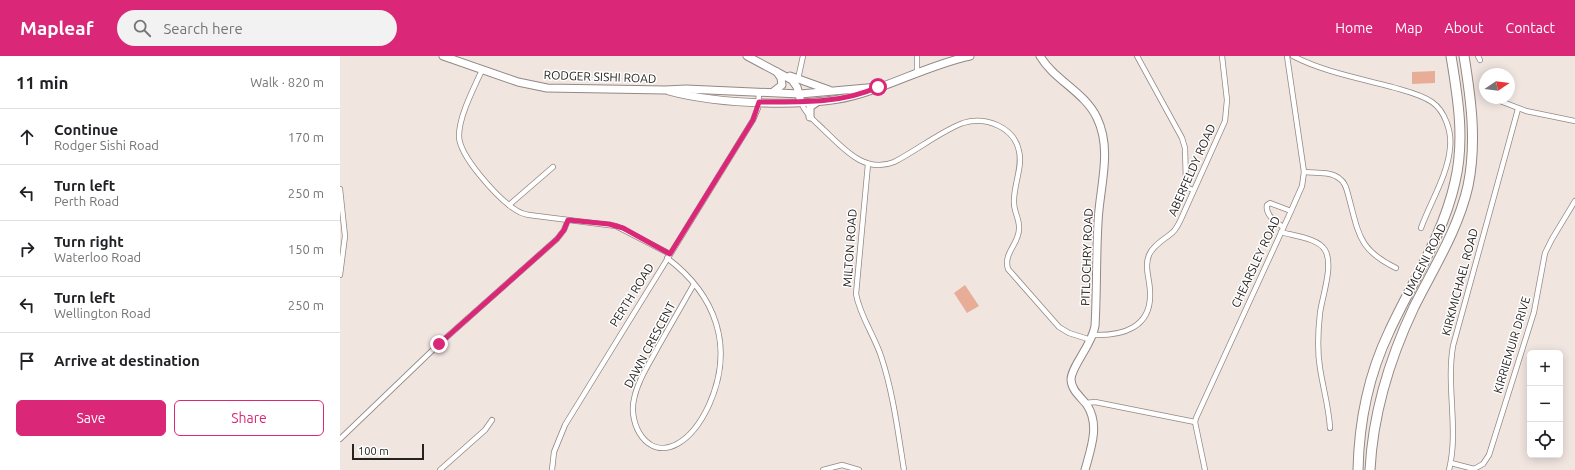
<!DOCTYPE html>
<meta charset="utf-8">
<style>
:root{--surface:#fff;--page:#f2f2f2;--text:#202124;--muted:#757577;--line:#e0e0e0;--accent:#db2777}
body{margin:0;font-family:Ubuntu,sans-serif;background:var(--page);color:var(--text)}
.controls{position:absolute;right:12px;bottom:12px;display:grid;overflow:hidden;border-radius:6px;box-shadow:0 2px 10px #0003}
.controls button{width:36px;height:36px;display:grid;place-items:center;padding:0;border:0;border-bottom:1px solid var(--line);background:var(--surface);color:var(--text);font:20px sans-serif}
.compass{position:absolute;left:1139px;top:12px;width:36px;height:36px;border-radius:50%;background:var(--surface);box-shadow:0 2px 10px #0003;rotate:77deg}
.scale{position:absolute;left:12px;bottom:10px;width:72px;box-sizing:border-box;padding-left:4px;border:2px solid #262220;border-top:0;font-size:11px;line-height:14px;white-space:nowrap;color:#262220;-webkit-text-stroke:3px #fff;paint-order:stroke}
.stop{position:absolute;width:12px;height:12px;margin:-9px;border:3px solid #db2777;border-radius:50%;background:#fff}
.stop.end{background:#db2777;border-color:#fff;box-shadow:0 1px 4px #0008}
.list{margin:0;padding:0;list-style:none}
h2{display:flex;justify-content:space-between;align-items:center;height:52px;margin:0;padding:0 16px;font-size:17px}
h2 small{font-size:13px;font-weight:400;color:var(--muted)}
.list li{display:grid;grid-template-columns:26px 1fr auto;gap:12px;align-items:center;box-sizing:border-box;height:56px;padding:0 16px;border-top:1px solid var(--line)}
.list b{display:block;font-size:15px;white-space:nowrap}
.list p{margin:0;font-size:13px;white-space:nowrap;color:var(--muted)}
.list em{font-size:13px;font-style:normal;color:var(--muted)}
.actions{display:flex;gap:8px;padding:12px 16px}
.actions a{flex:1;padding:9px 0;border:1px solid var(--accent);border-radius:6px;text-align:center;font-size:14px;color:var(--accent)}
.actions .main{background:var(--accent);color:#fff}
.icon{flex:none;width:22px;height:22px;fill:none;stroke:currentColor;stroke-width:2;stroke-linecap:round;stroke-linejoin:round}
.map{position:relative;flex:none;width:1235px;height:414px;overflow:hidden}
header{display:flex;align-items:center;gap:24px;box-sizing:border-box;height:56px;padding:0 20px;background:var(--accent);color:#fff}
header strong{font-size:19px}
nav{display:flex;gap:22px;margin-inline-start:auto;font-size:14px}
.search{width:280px;height:36px;background:var(--page);display:flex;align-items:center;gap:10px;box-sizing:border-box;padding:0 14px;border-radius:22px;color:var(--muted);font-size:15px}
main{display:flex}
aside{flex:1;background:var(--surface)}
.map>svg:first-child{display:block}
</style>
<header>
<strong>Mapleaf</strong>
<div class="search"><svg class="icon" aria-label="search" viewBox="0 0 24 24"><circle cx="10" cy="10" r="6"/><path d="M15 15l6 6"/></svg>Search here</div>
<nav><a>Home</a><a>Map</a><a>About</a><a>Contact</a></nav>
</header>
<main>
<aside>
<h2>11 min<small>Walk · 820 m</small></h2>
<ul class="list">
<li><svg class="icon" aria-label="ahead" viewBox="0 0 24 24"><path d="M12 20V5M6 11l6-6 6 6"/></svg><div><b>Continue</b><p>Rodger Sishi Road</p></div><em>170 m</em></li>
<li><svg class="icon" aria-label="left" viewBox="0 0 24 24"><path d="M17 20v-9H6M10 6l-5 5 5 5"/></svg><div><b>Turn left</b><p>Perth Road</p></div><em>250 m</em></li>
<li><svg class="icon" aria-label="right" viewBox="0 0 24 24"><path d="M7 20v-9h11M14 6l5 5-5 5"/></svg><div><b>Turn right</b><p>Waterloo Road</p></div><em>150 m</em></li>
<li><svg class="icon" aria-label="left" viewBox="0 0 24 24"><path d="M17 20v-9H6M10 6l-5 5 5 5"/></svg><div><b>Turn left</b><p>Wellington Road</p></div><em>250 m</em></li>
<li><svg class="icon" aria-label="arrive" viewBox="0 0 24 24"><path d="M6 21V4h12l-3 4 3 4H6"/></svg><div><b>Arrive at destination</b></div></li>
</ul>
<div class="actions"><a class="main">Save</a><a>Share</a></div>
</aside>
<div class="map">
<svg width="1235" height="414" viewBox="0 0 1235 414">
<rect width="100%" height="100%" fill="#f1e5e0"/>
<!-- green -->
<g fill="#e7ad97">
<path d="M1095,15V27L1072,28V16Z"/>
<path d="M625,229L639,250L627,257L614,237Z"/>
</g>
<g fill="none" stroke-linecap="round" stroke-linejoin="round">
<!-- street casing -->
<g stroke="#938884" stroke-width="6">
<g id="street">
<path d="M577,0V18"/>
<path d="M797,0L842,82L845,92L846,127L848,132L853,134"/>
<path d="M953,0C984,16 1019,22 1052,31C1065,35 1080,38 1092,46C1105,55 1112,76 1110,92C1108,118 1090,147 1081,172"/>
<path d="M1138,0L1140,4"/>
<path d="M142,14C134,32 119,60 119,80C119,100 157,141 173,152C178,156 183,158 189,159L276,170L330,198"/>
<path d="M458,23L463,0"/>
<path d="M1160,45L1186,55L1235,65"/>
<path d="M461,46C465,58 476,66 485,75C504,93 525,118 554,106C576,95 601,75 623,67C646,60 674,71 679,95C683,112 673,130 674,147C674,156 680,164 679,173C679,188 663,197 668,213L719,271L729,277L751,284"/>
<path d="M528,108L516,238C520,260 534,279 541,300C553,336 558,376 564,414"/>
<path d="M964,116C975,117 991,115 1000,123C1006,127 1007,135 1009,142C1019,179 1019,194 1056,212"/>
<path d="M0,133L5,180L0,219"/>
<path d="M169,149L213,111"/>
<path d="M943,171C936,166 925,159 927,149L930,147L951,155"/>
<path d="M941,176C954,180 978,182 985,194C994,209 982,241 980,257C978,275 977,294 980,312C983,332 989,352 990,372"/>
<path d="M327,202C376,239 395,291 369,349C362,364 352,380 337,388C307,404 288,368 294,343C298,324 309,308 318,291C330,270 342,249 354,228"/>
<path d="M753,279C782,280 812,272 810,236C810,224 804,211 809,199C813,189 825,183 833,176C837,172 839,167 841,163L885,65L887,44L882,0"/>
<path d="M746,347L755,346L855,366"/>
<path d="M0,383L99,288L217,183L224,174L228,164"/>
<path d="M1111,407L1134,413L1143,408L1149,399L1194,256L1205,197L1212,183L1235,145"/>
<path d="M100,414L145,374L152,364"/>
<path d="M212,414L214,396L225,369L413,64L418,52L419,36"/>
<path d="M483,414L502,409L519,414"/>
<path d="M865,414L855,366L856,362L951,155L962,130L964,116L947,0"/>
<path d="M1109,414C1119,374 1106,331 1113,290L1178,53"/>
</g>
</g>
<!-- secondary casing -->
<g stroke="#938884" stroke-width="9">
<g id="secondary">
<path d="M103,0L178,26L207,32L325,34L346,33L460,38L538,31"/>
<path d="M407,0L452,24L457,31L460,42"/>
<path d="M700,0C714,24 745,36 757,62C773,95 759,133 758,167C756,201 757,236 755,270C752,289 732,309 731,323C731,334 741,341 747,349C760,369 751,392 745,414"/>
<path d="M450,20L489,34"/>
<path d="M329,35C377,48 473,53 520,38C557,27 592,8 630,0"/>
<path d="M433,36L442,29L441,22L437,16"/>
<path d="M470,61V51L477,46"/>
</g>
</g>
<!-- highway casing -->
<g stroke="#938884" stroke-width="11">
<g id="highway">
<path d="M1018,414C1019,367 1029,318 1049,276C1072,226 1103,180 1115,126C1125,84 1118,42 1111,0"/>
<path d="M1030,414C1033,356 1049,304 1074,251C1094,211 1118,174 1128,130C1137,86 1131,43 1124,0"/>
</g>
</g>
<!-- street -->
<use href="#street" stroke="#fff" stroke-width="4.5"/>
<!-- secondary -->
<use href="#secondary" stroke="#fff" stroke-width="7"/>
<!-- highway -->
<use href="#highway" stroke="#fff" stroke-width="9"/>
</g>
<g fill="none" stroke-linecap="round" stroke-linejoin="round">
<!-- route -->
<path stroke="#db2777" stroke-width="5" d="M99,288L217,183L224,174L228,164L269,168L283,172L330,198L413,64L419,46C459,46 501,48 538,31"/>
</g>
<g text-anchor="middle" stroke-width="3" stroke-linejoin="round" paint-order="stroke">
<!-- street labels -->
<g font-size="12" fill="#262220" stroke="#fff">
<text transform="translate(260 21) rotate(2)" y="4">RODGER SISHI ROAD</text>
<text transform="translate(852 114) rotate(-66)" y="4">ABERFELDY ROAD</text>
<text transform="translate(510 192) rotate(-86)" y="4">MILTON ROAD</text>
<text transform="translate(747 201) rotate(-88)" y="4">PITLOCHRY ROAD</text>
<text transform="translate(1085 204) rotate(-63)" y="4">UMGENI ROAD</text>
<text transform="translate(916 206) rotate(-65)" y="4">CHEARSLEY ROAD</text>
<text transform="translate(1120 226) rotate(-75)" y="4">KIRKMICHAEL ROAD</text>
<text transform="translate(292 239) rotate(-58)" y="4">PERTH ROAD</text>
<text transform="translate(310 289) rotate(-62)" y="4">DAWN CRESCENT</text>
<text transform="translate(1172 289) rotate(-73)" y="4">KIRRIEMUIR DRIVE</text>
</g>
</g>
</svg>
<div class="controls">
<button>+</button>
<button>−</button>
<button><svg class="icon" aria-label="locate" viewBox="0 0 24 24"><circle cx="12" cy="12" r="6"/><path d="M12 2v4M12 18v4M2 12h4M18 12h4"/></svg></button>
</div>
<svg class="compass" viewBox="-18 -18 36 36"><path d="M0-13l5 13h-10z" fill="#e53935"/><path d="M0 13l5-13h-10z" fill="#757577"/></svg>
<div class="scale">100 m</div>
<div class="stop" style="left:538px;top:31px"></div>
<div class="stop end" style="left:99px;top:288px"></div>
</div>
</main>
